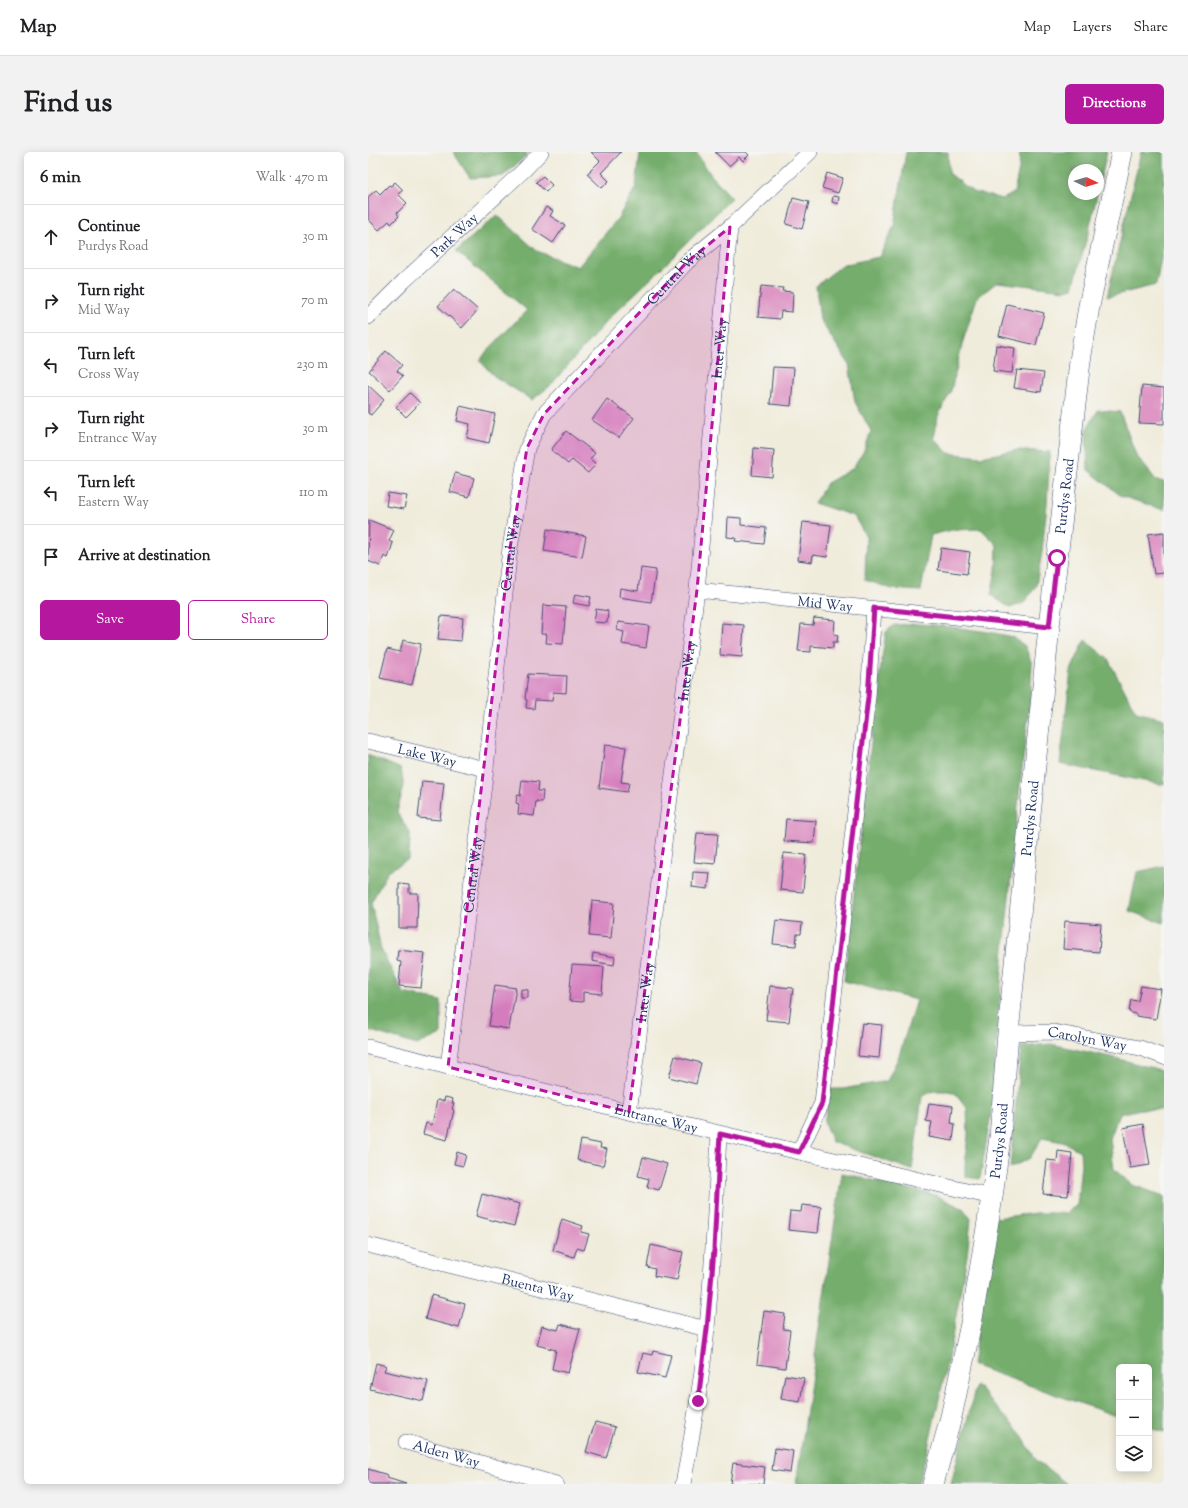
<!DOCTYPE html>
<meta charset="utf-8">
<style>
:root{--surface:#fff;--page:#f2f2f2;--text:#202124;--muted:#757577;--line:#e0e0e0;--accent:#b5179e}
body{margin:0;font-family:"Sorts Mill Goudy",serif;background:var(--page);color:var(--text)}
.controls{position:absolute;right:12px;bottom:12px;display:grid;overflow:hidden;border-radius:6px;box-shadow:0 2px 10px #0003}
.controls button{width:36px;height:36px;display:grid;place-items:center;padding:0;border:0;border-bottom:1px solid var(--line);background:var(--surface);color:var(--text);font:20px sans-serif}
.compass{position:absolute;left:700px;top:12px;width:36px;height:36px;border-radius:50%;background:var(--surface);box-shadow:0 2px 10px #0003;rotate:94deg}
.stop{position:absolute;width:12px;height:12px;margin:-9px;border:3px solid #b5179e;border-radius:50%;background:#fff}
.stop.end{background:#b5179e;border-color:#fff;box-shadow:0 1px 4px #0008}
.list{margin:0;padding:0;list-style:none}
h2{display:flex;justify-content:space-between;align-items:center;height:52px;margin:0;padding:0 16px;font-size:17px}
h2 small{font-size:13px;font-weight:400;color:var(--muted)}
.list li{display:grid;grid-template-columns:26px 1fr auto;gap:12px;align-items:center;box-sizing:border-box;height:64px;padding:0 16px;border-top:1px solid var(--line)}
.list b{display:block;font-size:15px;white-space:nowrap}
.list p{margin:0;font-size:13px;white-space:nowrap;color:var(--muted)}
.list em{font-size:13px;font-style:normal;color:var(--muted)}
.actions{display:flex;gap:8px;padding:12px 16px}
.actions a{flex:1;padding:9px 0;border:1px solid var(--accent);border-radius:6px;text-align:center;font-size:14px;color:var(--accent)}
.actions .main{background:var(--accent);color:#fff}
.icon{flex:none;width:22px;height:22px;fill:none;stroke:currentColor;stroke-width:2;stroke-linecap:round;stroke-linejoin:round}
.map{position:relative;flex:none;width:796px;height:1332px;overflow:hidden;border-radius:6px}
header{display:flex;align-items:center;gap:24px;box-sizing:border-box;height:56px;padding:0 20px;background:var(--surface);border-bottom:1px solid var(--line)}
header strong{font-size:19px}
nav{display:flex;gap:22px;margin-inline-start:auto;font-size:14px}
.intro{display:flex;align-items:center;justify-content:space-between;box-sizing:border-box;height:96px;padding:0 24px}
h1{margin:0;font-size:28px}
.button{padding:10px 18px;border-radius:6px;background:var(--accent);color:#fff;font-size:14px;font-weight:700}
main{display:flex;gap:24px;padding:0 24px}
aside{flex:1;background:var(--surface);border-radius:6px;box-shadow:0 2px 10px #0003}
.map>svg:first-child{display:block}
</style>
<header>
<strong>Map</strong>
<nav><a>Map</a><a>Layers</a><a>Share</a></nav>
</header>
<div class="intro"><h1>Find us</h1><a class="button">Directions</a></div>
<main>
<aside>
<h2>6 min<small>Walk · 470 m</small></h2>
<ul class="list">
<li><svg class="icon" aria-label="ahead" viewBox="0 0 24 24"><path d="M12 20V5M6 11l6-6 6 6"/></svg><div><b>Continue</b><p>Purdys Road</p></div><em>30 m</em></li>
<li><svg class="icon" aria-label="right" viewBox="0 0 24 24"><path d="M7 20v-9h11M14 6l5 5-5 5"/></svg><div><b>Turn right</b><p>Mid Way</p></div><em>70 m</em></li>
<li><svg class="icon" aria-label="left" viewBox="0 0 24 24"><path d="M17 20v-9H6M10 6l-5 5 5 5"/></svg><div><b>Turn left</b><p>Cross Way</p></div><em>230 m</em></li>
<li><svg class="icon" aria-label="right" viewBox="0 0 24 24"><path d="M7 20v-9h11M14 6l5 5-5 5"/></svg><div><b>Turn right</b><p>Entrance Way</p></div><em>30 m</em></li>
<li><svg class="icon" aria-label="left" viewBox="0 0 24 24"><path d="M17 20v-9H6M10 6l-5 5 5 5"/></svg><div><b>Turn left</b><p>Eastern Way</p></div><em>110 m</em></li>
<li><svg class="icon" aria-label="arrive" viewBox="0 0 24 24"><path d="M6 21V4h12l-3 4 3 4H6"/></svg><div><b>Arrive at destination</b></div></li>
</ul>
<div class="actions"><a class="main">Save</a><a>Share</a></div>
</aside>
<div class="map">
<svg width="796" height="1332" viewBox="0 0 796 1332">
<rect width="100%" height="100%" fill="#f6f6f2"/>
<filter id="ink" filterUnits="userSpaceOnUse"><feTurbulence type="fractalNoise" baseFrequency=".025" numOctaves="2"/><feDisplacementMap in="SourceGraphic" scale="8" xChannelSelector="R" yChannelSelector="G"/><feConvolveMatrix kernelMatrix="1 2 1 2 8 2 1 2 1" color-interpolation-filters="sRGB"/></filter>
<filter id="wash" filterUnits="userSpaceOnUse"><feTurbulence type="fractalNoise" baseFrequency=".012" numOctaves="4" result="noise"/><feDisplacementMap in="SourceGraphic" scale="16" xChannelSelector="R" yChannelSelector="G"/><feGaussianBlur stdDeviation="0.9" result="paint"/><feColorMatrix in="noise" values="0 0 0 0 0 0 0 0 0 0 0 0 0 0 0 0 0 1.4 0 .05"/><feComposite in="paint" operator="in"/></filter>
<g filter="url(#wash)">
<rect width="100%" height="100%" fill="#f0ecdb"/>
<!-- forest -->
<g fill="#74ad6c" stroke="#486e65" fill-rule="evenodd">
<path d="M85,0H156L160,2L135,24L102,26Z"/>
<path d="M272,0H328L343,23L364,46L289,121L242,165L182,234L164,248L126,224L112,209L118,200L159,158L88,99L129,63L169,99L210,115L250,66L268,35Z"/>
<path d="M538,0H580L581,21L605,40L635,47L646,41L651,17L652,0H739L721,78L705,136L697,138L629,130L609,146L595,189L583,239L570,264L566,286L580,301L613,305L649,298L682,300L679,352L674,400L668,434L656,451L642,456L623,443L628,418L629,393L613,377L584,378L563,383L553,439L524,437L497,428L498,385L486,364L446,351L459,331L484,317L496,299L503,279L487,250L481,212L452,168L448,134L474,113L511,105L526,74ZM706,18H730V42H706Z"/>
<path d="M773,0H796V91L788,133L739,145Z"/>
<path d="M730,258L752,260L768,303L788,328L796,330V358L753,344L720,318L718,278Z"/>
<path d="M551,472L577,474L621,480L645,485L657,494L664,512L662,550L652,633L635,806L623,962L612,1027L597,1025V1014L600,982L599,956L588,942L582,939H566L554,944L544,1018L464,990L456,970L463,937H475L519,929L531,904L548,848L476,829L509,539L518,480L526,473Z"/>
<path d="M717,488L740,507L768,560L796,567V633L692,612L703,518Z"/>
<path d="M0,603L33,617L36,634L29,660L42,681L41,707L20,719L3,751L13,797L35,841L73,849V882L49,893L0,878Z"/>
<path d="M796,714V771L761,759L769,720Z"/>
<path d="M683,892L747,906L796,919V958L773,957L751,962L742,987L746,1017L764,1033L796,1044V1280L781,1276V1215H751V1265L604,1213L627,1066L669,1061H698L709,1053L713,1012L712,999L695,990L674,986L662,1006L642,1016L653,895Z"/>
<path d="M474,1021L567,1043L596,1057L603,1067L599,1104L579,1212L560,1296L550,1332H428Z"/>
<path d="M608,1233L653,1282L668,1308L699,1332H583Z"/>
</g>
<g id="blocks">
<!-- building -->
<g fill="#de96c4">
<path d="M223,0H253L233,21L241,29L234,36L219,22L232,9Z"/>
<path d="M347,0H378L381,3L375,9L371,5L361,14Z"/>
<path d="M459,21L475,26L470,41L454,36Z"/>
<path d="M175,24L184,33L178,40L168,30Z"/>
<path d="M27,30L35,38L30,42L39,51L29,61L31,64L23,72L21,69L11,78L0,67V45L8,38L12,42L21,33L23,34Z"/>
<path d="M465,44L471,45L470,52L464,50Z"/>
<path d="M425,46L441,50L434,77L418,72Z"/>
<path d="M178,55L185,59L182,64L197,73L185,91L164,77Z"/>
<path d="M393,134L415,136L414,139L425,140L424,160L413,159L412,167L390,165Z"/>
<path d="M86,137L110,158L94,176L70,154Z"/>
<path d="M639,152L676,161L668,193L631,184Z"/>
<path d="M628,193L647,196L644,221L625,219Z"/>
<path d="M18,199L34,213L29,219L35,224L22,238L1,219Z"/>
<path d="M405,215L426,216L423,254L402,252Z"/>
<path d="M649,218L676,221L673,240L646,236Z"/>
<path d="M0,233L16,248L3,263L0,261Z"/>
<path d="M774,234L796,236V272L771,271Z"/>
<path d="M42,241L52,251L38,265L28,255Z"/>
<path d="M239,247L266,266L251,286L224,268Z"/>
<path d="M92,254L127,262L121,291L99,286L102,272L89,269Z"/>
<path d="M198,279L227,301L222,307L228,312L220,321L204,308L200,312L183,298Z"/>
<path d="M386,296L406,298L404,325L384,323Z"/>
<path d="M87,321L106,326L101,345L82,340Z"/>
<path d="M20,341L39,344L36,357L18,354Z"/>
<path d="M360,365L373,366V373L398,376L396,392L367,389L368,386L359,385Z"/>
<path d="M1,368L26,378L21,389L25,391L20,406L16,404L12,414L0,409Z"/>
<path d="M435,370L463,373L459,405L445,403L444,410L430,408Z"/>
<path d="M179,377L218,384L214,405L176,399Z"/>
<path d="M796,380V421L786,422L780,382Z"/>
<path d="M573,396L602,400L599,422L570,418Z"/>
<path d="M273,416L288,418L283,450L251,445L252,436L270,439Z"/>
<path d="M207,442L223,445L221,454L205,451Z"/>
<path d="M175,453L198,455L195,492L178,491L179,482H173Z"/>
<path d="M228,457L240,459L239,471L226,470Z"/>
<path d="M73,464L95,466L93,489L70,487Z"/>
<path d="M446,466L467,468L466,482L470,483L469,490H465V496L443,494V500L430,499L433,472L445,473Z"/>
<path d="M250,470L281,474L278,496L254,492L256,480L249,478Z"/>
<path d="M354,471L376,473L374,505L352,503Z"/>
<path d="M35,488L53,492L44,533L12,526L19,497L32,500Z"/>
<path d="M160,522L199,524L198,541L185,540L184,549L167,548L166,557L158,556L159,548L157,547Z"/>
<path d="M237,593L258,595L253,630L261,631L259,640L231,636Z"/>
<path d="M154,628L171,630L170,639H175L174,650L168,649L166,664L150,662L151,652L148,651L149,643L152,644Z"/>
<path d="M54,629L76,631L72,668L50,666Z"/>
<path d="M418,667L448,669L446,691L416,689Z"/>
<path d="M329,681L350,682L347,712L326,710Z"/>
<path d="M416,701L438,703L435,740L412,738Z"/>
<path d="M325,720L342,721L340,737L324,735Z"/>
<path d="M31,731L41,732V741H50L49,776H31Z"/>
<path d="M224,749L246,751L243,786L221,784Z"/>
<path d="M408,768L434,771L433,782H429L428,794L405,792Z"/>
<path d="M697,769L733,772L731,800L695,797Z"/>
<path d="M30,798L57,801L53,836L31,834L33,810L29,809Z"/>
<path d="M225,801L247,805L246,813L224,809Z"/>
<path d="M204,813L236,815L234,842L215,840V850L201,849Z"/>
<path d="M127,833L148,836L141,877L121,874Z"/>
<path d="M402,834L425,836L421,870L398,868Z"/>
<path d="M773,834L793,837L788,867L768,864V862L761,860L763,848L770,849Z"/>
<path d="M153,837L160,838V846H153Z"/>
<path d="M494,871L514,873L511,906L490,904Z"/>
<path d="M307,904L333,911L328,932L301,925Z"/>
<path d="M77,945L85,947L84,951H86L84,957L86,958L79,988L55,982L58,971L64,973L69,948L76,949Z"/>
<path d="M561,951L585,954L583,971L587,972L585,989L561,985L564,970L558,969Z"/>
<path d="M775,972L782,1013L762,1016L755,976Z"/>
<path d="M213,988L233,992L232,996L239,997L235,1014L209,1008Z"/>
<path d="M690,999L704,1001L700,1044L675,1042L679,1008L689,1009Z"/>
<path d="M89,1000L98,1003L95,1014L86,1012Z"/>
<path d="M275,1005L299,1012L291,1038L279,1035L281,1027L270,1024Z"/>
<path d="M114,1042L152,1052L146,1074L108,1064Z"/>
<path d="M434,1053L453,1055L450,1081L420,1078L422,1059L433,1060Z"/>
<path d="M194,1067L215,1074L213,1080L221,1082L216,1098L209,1096L206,1105L185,1098Z"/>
<path d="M283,1093L315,1100L309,1128L286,1124L287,1117L279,1115Z"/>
<path d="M63,1143L97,1152L91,1176L57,1167Z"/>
<path d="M396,1159L417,1162L415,1177L422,1178L417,1216L389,1212Z"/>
<path d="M192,1172L212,1177L200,1221L184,1217L188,1198L169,1193L174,1174L190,1178Z"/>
<path d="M285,1199L303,1203L297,1226L270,1220L275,1201L284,1203Z"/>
<path d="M8,1211L18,1214L16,1219L60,1229L55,1249L2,1237Z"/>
<path d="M417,1223L436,1226L432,1250L413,1247Z"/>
<path d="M227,1270L247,1275L238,1306L218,1300Z"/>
<path d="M407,1296L425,1299L422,1321L404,1318Z"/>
<path d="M365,1311L397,1315L395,1332H362Z"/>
<path d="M0,1317L20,1323L19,1326L38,1332H0Z"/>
</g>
</g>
</g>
<g filter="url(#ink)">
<use href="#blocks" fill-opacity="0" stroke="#3b4b71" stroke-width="1"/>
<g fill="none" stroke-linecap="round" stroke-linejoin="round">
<!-- street casing -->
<g stroke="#3b4b71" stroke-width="16">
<g id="street">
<path id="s1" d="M0,165L36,129L156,18L173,0"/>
<path id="s2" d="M329,438L681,475"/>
<path id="s3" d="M0,589L118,617"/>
<path id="s4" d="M640,881L686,880L772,896L796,905"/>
<path id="s5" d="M0,895L261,960L624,1045"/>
<path id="s6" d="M80,915L117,625L142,396L159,296L176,262L319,110L362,75L442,0"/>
<path id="s7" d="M261,960L329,438L362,75"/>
<path d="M431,1000L454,951L500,545L506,457"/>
<path id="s8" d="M0,1093L339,1177"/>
<path id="s9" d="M38,1290L188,1332"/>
<path d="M315,1332C325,1280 334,1228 339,1176C345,1111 348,1046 351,982"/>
</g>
</g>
<!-- secondary casing -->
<g stroke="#3b4b71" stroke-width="22">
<g id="secondary">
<path id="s10" d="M565,1332L583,1265L604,1167L624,1045L632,985L640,881L681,475L712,209L721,154L754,0"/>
</g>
</g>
<!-- street -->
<use href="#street" stroke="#fff" stroke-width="15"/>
<!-- secondary -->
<use href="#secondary" stroke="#fff" stroke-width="21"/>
</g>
</g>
<g fill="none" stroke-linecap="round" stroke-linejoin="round" filter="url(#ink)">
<!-- route -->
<path stroke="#b5179e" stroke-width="5" d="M330,1249L339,1177L346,1098L352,982L431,1000L454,951L500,545L506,456L681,475L689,406"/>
</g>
<!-- marked area -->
<path fill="#b5179e" fill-opacity="0.2" stroke="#b5179e" stroke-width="3" stroke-dasharray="8 5" stroke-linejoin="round" d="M362,75L329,438L261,960L80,915L142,396L159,296L176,262L319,110Z"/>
<g text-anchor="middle" stroke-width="3" stroke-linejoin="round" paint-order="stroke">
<!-- street labels -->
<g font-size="14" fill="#1b2f5e" stroke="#f6f6f2">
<text dy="5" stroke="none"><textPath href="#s1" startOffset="119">Park Way</textPath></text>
<text dy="5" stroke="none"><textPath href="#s6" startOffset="854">Central Way</textPath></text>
<text dy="5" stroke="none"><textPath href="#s7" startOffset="769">Inter Way</textPath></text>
<text dy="5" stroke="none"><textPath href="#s10" startOffset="998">Purdys Road</textPath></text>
<text dy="5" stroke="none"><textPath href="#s6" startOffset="518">Central Way</textPath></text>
<text dy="5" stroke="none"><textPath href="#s2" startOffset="129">Mid Way</textPath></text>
<text dy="5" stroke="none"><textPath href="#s7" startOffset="445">Inter Way</textPath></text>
<text dy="5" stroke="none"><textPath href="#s3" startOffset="61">Lake Way</textPath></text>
<text dy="5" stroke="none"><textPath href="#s10" startOffset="674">Purdys Road</textPath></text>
<text dy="5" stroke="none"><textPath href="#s6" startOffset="194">Central Way</textPath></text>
<text dy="5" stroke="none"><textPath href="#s7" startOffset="121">Inter Way</textPath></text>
<text dy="5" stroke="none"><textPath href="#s4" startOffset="80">Carolyn Way</textPath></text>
<text dy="5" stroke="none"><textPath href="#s5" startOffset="297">Entrance Way</textPath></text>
<text dy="5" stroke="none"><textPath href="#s10" startOffset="350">Purdys Road</textPath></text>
<text dy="5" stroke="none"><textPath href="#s8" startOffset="175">Buenta Way</textPath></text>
<text dy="5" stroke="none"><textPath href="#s9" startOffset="42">Alden Way</textPath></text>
</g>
</g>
</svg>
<div class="controls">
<button>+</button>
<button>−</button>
<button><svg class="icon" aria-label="layers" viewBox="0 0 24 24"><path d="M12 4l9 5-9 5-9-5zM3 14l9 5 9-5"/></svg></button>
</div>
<svg class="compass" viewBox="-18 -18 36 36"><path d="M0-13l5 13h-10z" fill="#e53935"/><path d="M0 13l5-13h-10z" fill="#757577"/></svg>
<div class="stop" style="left:689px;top:406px"></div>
<div class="stop end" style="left:330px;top:1249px"></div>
</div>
</main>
